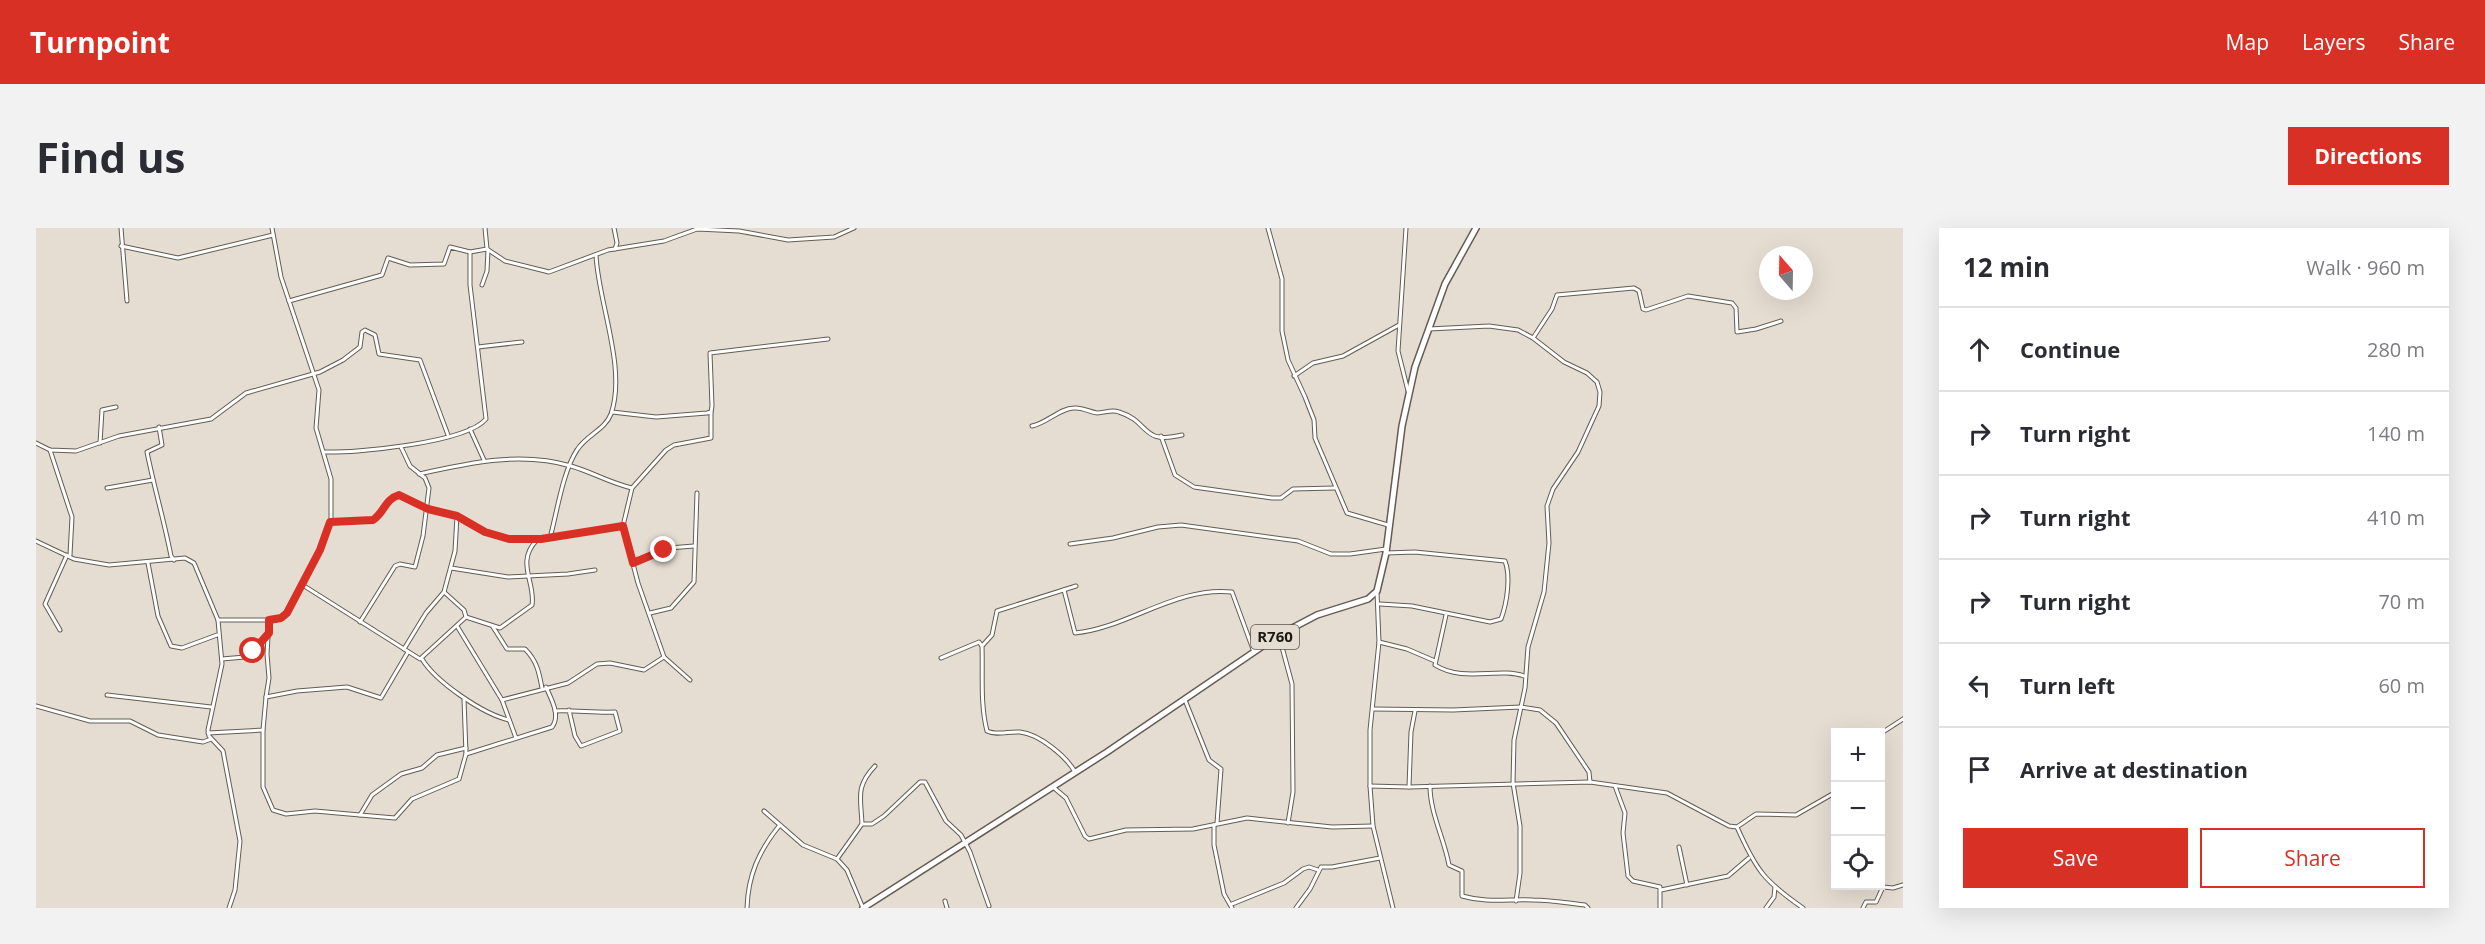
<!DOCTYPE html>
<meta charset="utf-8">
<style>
:root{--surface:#fff;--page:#f2f2f3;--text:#2b2b33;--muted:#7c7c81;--line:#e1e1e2;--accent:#d93025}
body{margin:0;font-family:"Open Sans",sans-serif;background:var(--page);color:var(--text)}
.controls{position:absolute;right:18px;bottom:18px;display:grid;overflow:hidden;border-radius:0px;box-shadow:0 6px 24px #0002}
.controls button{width:54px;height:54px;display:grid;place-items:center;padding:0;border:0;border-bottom:2px solid var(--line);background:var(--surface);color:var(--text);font:30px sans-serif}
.compass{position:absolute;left:1723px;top:18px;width:54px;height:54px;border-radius:50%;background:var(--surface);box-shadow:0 6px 24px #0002;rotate:340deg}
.stop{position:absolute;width:18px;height:18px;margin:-14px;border:4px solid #d93025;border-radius:50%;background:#fff}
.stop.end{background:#d93025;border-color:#fff;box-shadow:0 2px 6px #0008}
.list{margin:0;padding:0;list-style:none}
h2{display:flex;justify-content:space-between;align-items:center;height:78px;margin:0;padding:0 24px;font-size:26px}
h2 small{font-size:20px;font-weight:400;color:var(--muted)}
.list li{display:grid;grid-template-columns:39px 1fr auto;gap:18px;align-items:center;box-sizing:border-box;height:84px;padding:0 24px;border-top:2px solid var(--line)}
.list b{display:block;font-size:22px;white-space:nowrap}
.list em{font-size:20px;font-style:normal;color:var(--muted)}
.actions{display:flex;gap:12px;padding:18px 24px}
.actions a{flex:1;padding:14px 0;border:2px solid var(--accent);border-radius:0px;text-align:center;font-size:21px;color:var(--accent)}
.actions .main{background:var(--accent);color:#fff}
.icon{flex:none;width:33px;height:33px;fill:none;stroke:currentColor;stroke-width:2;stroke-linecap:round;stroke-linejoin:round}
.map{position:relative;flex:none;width:1867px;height:680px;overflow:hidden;border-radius:0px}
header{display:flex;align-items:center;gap:36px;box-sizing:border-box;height:84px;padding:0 30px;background:var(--accent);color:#fff}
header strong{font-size:28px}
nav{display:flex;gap:33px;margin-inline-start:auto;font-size:21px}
.intro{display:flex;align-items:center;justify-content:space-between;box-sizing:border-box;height:144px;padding:0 36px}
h1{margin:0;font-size:42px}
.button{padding:15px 27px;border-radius:0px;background:var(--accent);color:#fff;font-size:21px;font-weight:700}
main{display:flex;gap:36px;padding:0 36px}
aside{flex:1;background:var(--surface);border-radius:0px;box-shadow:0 6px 24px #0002}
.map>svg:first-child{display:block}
</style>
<header>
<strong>Turnpoint</strong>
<nav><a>Map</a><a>Layers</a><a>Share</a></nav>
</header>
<div class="intro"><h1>Find us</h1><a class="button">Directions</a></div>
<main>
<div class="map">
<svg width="1867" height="680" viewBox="0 0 1867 680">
<rect width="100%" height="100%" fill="#e6ddd2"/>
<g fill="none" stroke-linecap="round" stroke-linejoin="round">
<!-- street casing -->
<g stroke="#645c52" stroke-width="5">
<g id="street">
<path d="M85,0L91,73"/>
<path d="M236,0L245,49L283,162L280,200L295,251V294"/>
<path d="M449,0L451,21"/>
<path d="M578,0L581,15L579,21"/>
<path d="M1232,0L1246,51V103L1252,132L1269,169L1278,192L1279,210L1311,285L1352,297"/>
<path d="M1370,0L1362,123L1372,163"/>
<path d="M85,18L142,30L237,7"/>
<path d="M446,57L451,43L452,22"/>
<path d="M253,73L346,47L352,30L374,37L408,36L414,19L434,24L451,21L469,33L513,44L572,22L628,13L661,1L703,3L752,12L798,9L818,0"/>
<path d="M1393,101L1453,98L1482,102L1497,110L1528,134L1551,145L1561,154L1564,164L1563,178L1542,224L1517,261L1511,278L1513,315L1508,364L1492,419L1489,460L1478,512L1477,555L1484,598V645L1480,673"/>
<path d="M1497,110L1516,81L1521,67L1598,60L1603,63L1607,81L1610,82L1652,68L1696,75L1700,80L1701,104L1720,101L1745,93"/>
<path d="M442,119L486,114"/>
<path d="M1258,148L1277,135L1307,128L1363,97"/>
<path d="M576,184L620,189L671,185L675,184L676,178L674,125L792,111"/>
<path d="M996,198C1011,195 1024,180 1038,180C1046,179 1053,184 1061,185C1069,185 1075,181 1083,184C1115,194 1104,217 1146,207"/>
<path d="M123,199L126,217L111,224C118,259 128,292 135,328L138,332"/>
<path d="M434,201L448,232"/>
<path d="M1125,208L1139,247L1158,259L1236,270H1245L1257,261L1299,260"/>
<path d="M0,215L14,222L40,223L83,208L175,191L210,165L284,144L307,132L324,119L326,104L329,102L339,107L343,126L384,132L412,207"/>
<path d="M64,215L66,182L80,179"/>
<path d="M14,222L36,289L34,327"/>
<path d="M288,224C320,225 430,215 450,191L434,57V24"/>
<path d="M383,246C432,235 485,223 535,238C556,244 574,255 596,260"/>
<path d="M71,260L117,252"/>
<path d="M514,310C521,284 527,243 541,222C550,207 569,202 575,186C591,140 562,74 560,27"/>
<path d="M0,313L38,331L73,337L149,330L158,335L182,392L186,436L172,502L173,508L187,523L204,613L199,662L193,680"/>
<path d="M1034,316L1077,310L1122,299L1145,297L1262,313L1295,326H1314L1350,321"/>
<path d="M112,335L122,388L135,418L146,420L181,407"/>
<path d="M597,335L633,320L658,318"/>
<path d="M415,340L472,349L532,346L559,342"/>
<path d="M265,356L384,431L430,389L464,400L496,377C500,355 479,334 501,312"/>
<path d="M1028,362L1039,405C1092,400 1140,358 1196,364L1218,424"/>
<path d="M408,364L428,382L430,389"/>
<path d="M1341,364L1343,414L1334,502V558L1337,598L1357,680"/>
<path d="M1344,376L1376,378L1454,394L1465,391C1471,375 1475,348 1469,333L1379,324L1350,325"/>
<path d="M614,385L635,380L658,354L661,265"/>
<path d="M1410,387L1399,437C1428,455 1462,439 1488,448"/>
<path d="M182,392H240L248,388L284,322L295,294L337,292C348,285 349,271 363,267L392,281L421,288L449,304L473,311H505L587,298"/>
<path d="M324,394L359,338L364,336L379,339L387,308L393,260L389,250L374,238L365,219"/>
<path d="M421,398L466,472L480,510"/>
<path d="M457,399L471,421H489C501,433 503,444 506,460"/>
<path d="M24,402L9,376L31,327"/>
<path d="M1243,408L1256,456L1257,564L1252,595"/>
<path d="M1343,414L1371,421L1399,433"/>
<path d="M368,421L390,385L408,364L419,323L421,288"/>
<path d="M628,429L602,355L587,298L596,260L630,222L638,217L675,210V184"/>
<path d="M905,430L943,414L946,418"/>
<path d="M186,431L209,429L232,406"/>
<path d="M386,431C400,454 447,486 473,492"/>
<path d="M71,467L175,479"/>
<path d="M230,469L233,450L231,426L233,392"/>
<path d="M466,472L532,455L561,436L574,435L608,442L628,429L654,452"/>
<path d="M1149,472L1173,532L1185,541L1181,595"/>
<path d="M0,478L54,493H94L122,507L167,514L175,511"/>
<path d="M1337,481L1417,482L1485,479L1504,482L1520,495L1553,544L1554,554"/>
<path d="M519,483C539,482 559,485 579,484L584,503L545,518L539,508L533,482"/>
<path d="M227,502V559L237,582L250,586L279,583L324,587L336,567L365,546L386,540L401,527L430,520"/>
<path d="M172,505L227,502L230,469L261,463L311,459L345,470L372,424"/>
<path d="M1844,506L1867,491"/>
<path d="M430,526L516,499C525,487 515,471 510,459"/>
<path d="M1039,544C1030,528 1003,506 984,504C973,503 961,508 951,503C944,476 947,446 946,418L956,407L961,383L1040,358"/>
<path d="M1334,558L1373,559L1554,554L1631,565L1693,598L1701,599L1720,586L1760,587L1800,564"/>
<path d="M1394,558C1394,585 1408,610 1413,637L1426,643V668C1450,675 1472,671 1497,672C1514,672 1532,675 1549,677L1552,680"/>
<path d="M1579,558L1589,585L1587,605L1592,648L1597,653L1624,659V680"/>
<path d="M1017,559L1030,570L1049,608L1053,611L1090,602L1157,601L1211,590L1296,599L1337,598"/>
<path d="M1373,559L1375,504L1379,483"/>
<path d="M728,583L767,617L801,631"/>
<path d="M324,587L359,590L376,571L423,551L430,526L428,471"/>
<path d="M826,596H836L848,588L884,554H889L910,593L925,607L934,624L953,678"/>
<path d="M1178,597V617L1188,666L1196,680"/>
<path d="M1701,599C1720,642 1728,653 1767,680"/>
<path d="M1643,619L1651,657"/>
<path d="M1625,662L1692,648L1713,630"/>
<path d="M909,673L911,680"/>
<path d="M1196,676L1248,655L1267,641L1273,639L1282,642"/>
<path d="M711,680C712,647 723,623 743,598"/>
<path d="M827,680L811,642L801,631L826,596C825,570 819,559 839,538"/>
<path d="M1260,680L1274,661L1285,639H1296L1344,630"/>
<path d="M1730,680L1738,669L1739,659"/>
<path d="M1827,680L1830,674H1840L1847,659L1857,660L1867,657"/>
</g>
</g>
<!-- primary casing -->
<g stroke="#645c52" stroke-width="8">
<path id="primary" d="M827,680L1071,524L1243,407L1281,387L1332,371L1341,363L1350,325L1366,198L1379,139L1409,56L1440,0"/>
</g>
<!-- street -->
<use href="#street" stroke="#fff" stroke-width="3"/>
<!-- primary -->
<use href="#primary" stroke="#fff" stroke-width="5"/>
</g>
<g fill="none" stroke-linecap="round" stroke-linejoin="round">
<!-- route -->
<path stroke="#d93025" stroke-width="8" d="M217,423L233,405V392L245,390L251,385L284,322L294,294L337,292C348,285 349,271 363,267L392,281L421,288L449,304L473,311H505L587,298L597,335L628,322"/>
</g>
<g text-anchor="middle" stroke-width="4.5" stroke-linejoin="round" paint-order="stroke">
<!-- shield labels -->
<rect fill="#e6ddd2" stroke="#59544e" stroke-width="1.5" x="1215" y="397" width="48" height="24" rx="4.5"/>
<g font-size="15" font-weight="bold" fill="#1c1915">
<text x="1239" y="414">R760</text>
</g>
</g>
</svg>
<div class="controls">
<button>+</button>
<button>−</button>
<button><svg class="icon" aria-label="locate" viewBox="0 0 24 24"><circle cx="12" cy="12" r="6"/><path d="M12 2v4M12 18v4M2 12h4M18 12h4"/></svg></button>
</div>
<svg class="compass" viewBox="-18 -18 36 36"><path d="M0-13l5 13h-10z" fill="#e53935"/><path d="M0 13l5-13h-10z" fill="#7c7c81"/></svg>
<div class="stop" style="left:217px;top:423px"></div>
<div class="stop end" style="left:628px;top:322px"></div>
</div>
<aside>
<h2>12 min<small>Walk · 960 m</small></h2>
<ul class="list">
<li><svg class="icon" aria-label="ahead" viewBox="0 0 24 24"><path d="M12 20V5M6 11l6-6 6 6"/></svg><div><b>Continue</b></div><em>280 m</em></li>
<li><svg class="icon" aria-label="right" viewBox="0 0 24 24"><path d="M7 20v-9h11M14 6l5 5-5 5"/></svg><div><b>Turn right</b></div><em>140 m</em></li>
<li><svg class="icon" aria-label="right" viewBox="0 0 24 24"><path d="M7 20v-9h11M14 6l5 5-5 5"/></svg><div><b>Turn right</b></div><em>410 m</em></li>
<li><svg class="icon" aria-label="right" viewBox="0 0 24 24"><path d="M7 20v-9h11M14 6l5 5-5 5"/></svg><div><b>Turn right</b></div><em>70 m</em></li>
<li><svg class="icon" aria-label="left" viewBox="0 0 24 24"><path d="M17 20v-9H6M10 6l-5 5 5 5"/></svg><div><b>Turn left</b></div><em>60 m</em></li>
<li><svg class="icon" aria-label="arrive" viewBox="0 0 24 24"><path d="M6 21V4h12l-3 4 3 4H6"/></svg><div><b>Arrive at destination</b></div></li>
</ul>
<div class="actions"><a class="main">Save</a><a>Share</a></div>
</aside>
</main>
